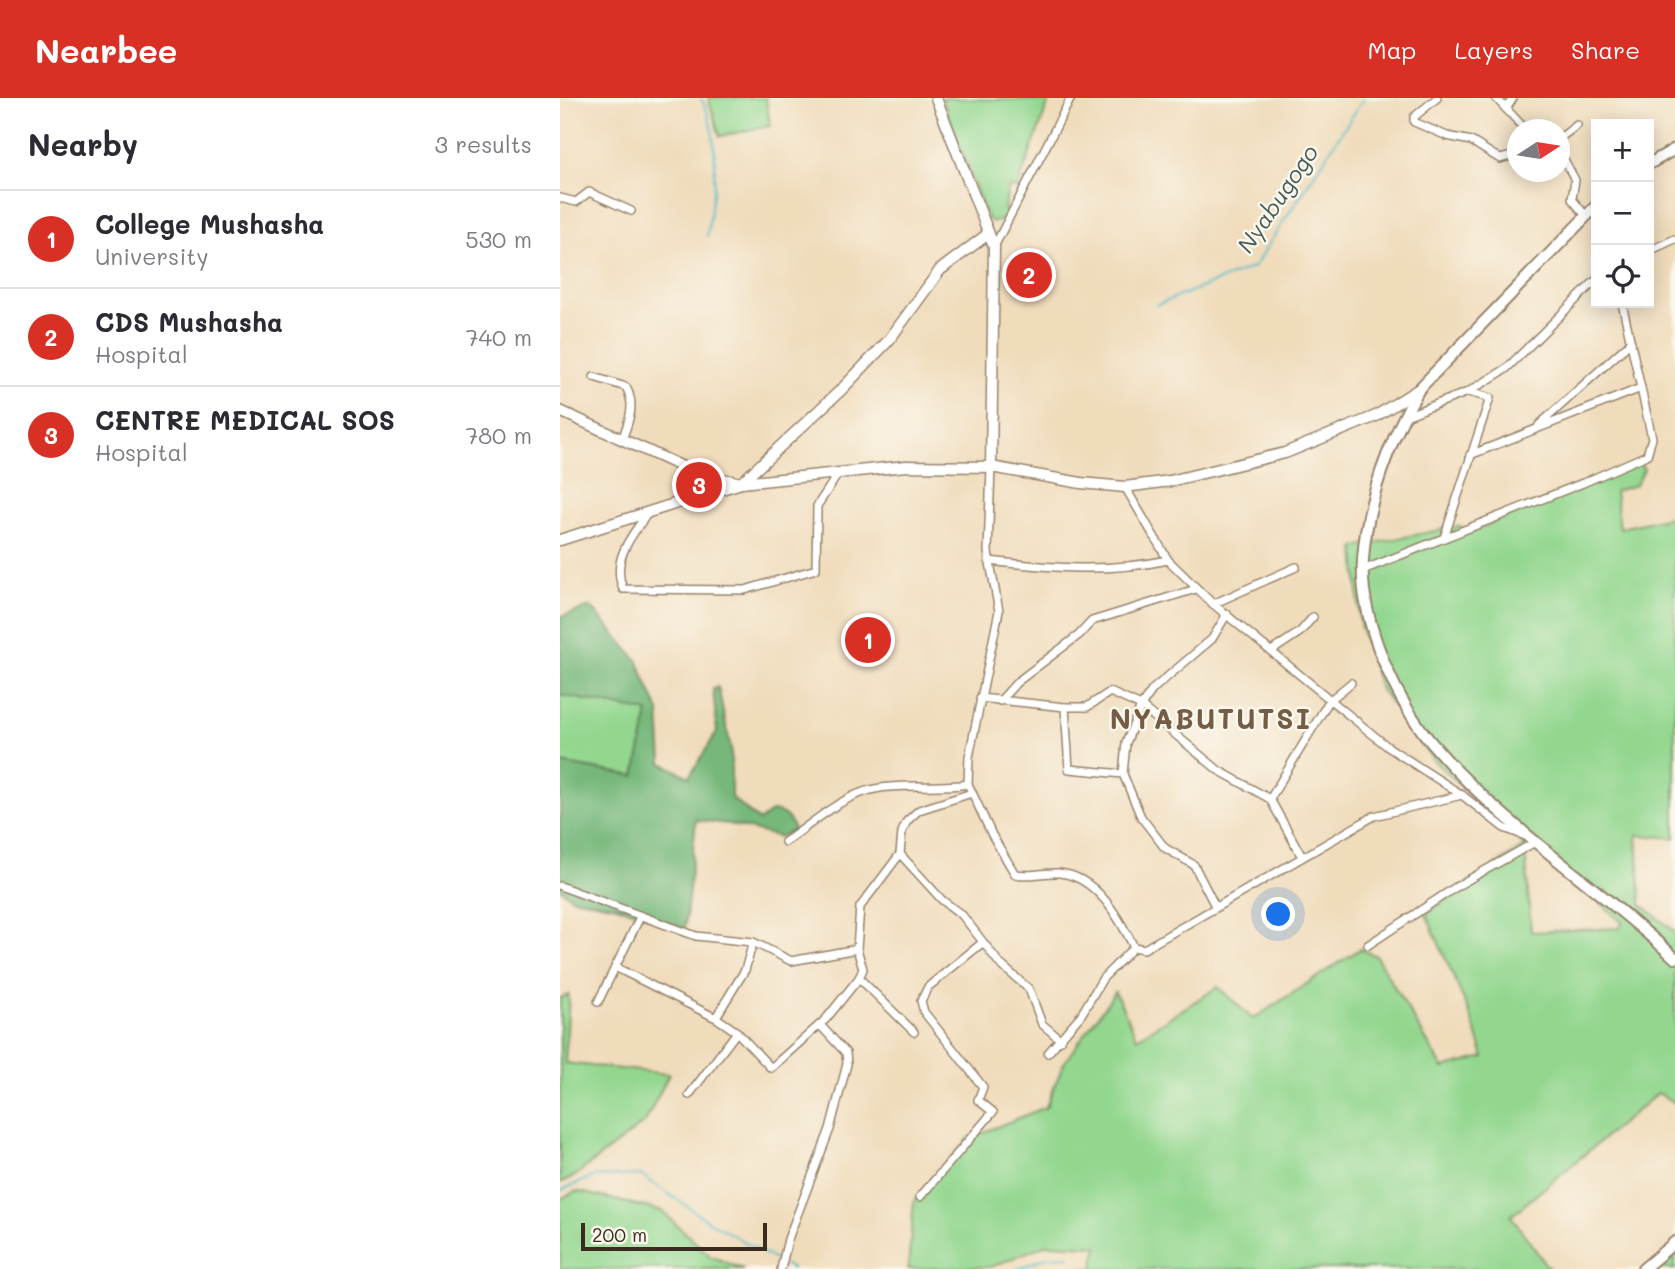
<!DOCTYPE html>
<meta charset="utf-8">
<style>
:root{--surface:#fff;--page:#f7f7f7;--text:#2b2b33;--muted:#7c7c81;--line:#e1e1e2;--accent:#d93025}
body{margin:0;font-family:Mali,sans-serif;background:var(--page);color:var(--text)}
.controls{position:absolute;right:21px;top:21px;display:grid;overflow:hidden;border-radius:0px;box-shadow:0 4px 18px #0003}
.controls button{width:63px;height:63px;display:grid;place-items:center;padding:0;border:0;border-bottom:2px solid var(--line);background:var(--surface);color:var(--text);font:35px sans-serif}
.compass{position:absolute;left:947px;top:21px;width:63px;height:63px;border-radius:50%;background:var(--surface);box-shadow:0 4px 18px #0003;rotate:78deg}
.scale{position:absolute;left:21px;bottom:18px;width:186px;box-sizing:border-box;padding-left:7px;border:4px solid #3b2a1e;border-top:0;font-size:19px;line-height:24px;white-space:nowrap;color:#3b2a1e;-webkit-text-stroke:5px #fbf7ec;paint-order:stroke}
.you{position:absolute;left:719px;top:817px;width:24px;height:24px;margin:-18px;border:5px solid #fff;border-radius:50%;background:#1a73e8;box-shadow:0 0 0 10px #1a73e833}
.badge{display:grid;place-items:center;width:46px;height:46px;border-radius:50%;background:var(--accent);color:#fff;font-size:23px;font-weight:700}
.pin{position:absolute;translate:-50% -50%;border:4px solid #fff;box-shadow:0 2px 7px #0006}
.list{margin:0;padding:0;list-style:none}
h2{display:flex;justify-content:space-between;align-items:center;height:91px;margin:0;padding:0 28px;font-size:30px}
h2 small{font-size:23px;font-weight:400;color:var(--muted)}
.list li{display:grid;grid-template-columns:46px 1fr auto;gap:21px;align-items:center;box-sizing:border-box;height:98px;padding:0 28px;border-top:2px solid var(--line)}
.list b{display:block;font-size:26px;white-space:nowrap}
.list p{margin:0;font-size:23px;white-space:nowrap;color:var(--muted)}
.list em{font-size:23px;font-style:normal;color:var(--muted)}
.icon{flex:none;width:38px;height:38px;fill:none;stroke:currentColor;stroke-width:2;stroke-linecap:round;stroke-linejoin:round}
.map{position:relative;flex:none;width:1115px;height:1171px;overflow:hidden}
header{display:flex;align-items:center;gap:42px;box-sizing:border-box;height:98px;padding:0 35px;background:var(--accent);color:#fff}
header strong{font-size:33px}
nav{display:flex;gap:38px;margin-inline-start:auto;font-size:24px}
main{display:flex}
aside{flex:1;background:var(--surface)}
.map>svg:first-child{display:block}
</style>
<header>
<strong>Nearbee</strong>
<nav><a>Map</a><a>Layers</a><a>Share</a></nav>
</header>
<main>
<aside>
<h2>Nearby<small>3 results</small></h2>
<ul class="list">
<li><span class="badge">1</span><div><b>College Mushasha</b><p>University</p></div><em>530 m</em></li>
<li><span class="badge">2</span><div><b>CDS Mushasha</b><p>Hospital</p></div><em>740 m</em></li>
<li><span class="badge">3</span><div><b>CENTRE MEDICAL SOS</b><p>Hospital</p></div><em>780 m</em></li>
</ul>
</aside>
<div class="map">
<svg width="1115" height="1171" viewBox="0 0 1115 1171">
<rect width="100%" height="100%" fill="#fbf7ec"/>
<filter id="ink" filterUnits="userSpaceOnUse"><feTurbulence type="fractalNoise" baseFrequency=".0143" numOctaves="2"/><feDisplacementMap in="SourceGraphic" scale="14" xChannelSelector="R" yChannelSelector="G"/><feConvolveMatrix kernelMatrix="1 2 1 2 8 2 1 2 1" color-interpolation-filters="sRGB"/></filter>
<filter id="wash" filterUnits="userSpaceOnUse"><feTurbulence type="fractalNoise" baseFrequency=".00686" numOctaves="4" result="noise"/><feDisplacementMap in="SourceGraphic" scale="28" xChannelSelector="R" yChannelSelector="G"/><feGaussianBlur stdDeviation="1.57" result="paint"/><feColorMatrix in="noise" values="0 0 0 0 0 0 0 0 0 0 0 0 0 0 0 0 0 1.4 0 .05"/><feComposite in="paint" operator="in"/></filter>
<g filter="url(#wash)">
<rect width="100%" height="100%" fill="#f0dcbb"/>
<!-- green -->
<g fill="#93d78f" stroke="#678056" stroke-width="2" fill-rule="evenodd">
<path d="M148,0H206L210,28L160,38Z"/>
<path d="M382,0L489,3L457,91L449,88L444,111L448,113L443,122L433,124L427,120Z"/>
<path d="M1079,365L1084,371L1076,387L1055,393L1060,430L1115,418V740L1077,737L1081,806L1115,834V1005L1098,995L951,1118L989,1171H480L533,1170L538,1148L487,1146L431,1169L348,1171L354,1103L409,1040L486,1009L504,965L555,894L577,940L658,889L693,921L800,851L816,858L883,970L924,959L910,916L866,816L965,747L871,660L820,590L800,526L795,449L899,428L910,434ZM965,748L985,756L1062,824L1060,830L971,834Z"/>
<path d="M0,597L88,614L75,679L0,665Z"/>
<path d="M9,897L5,965L109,976L85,1024L12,1080L0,1085V900Z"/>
<path d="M16,1093L102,1113L150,1158L183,1171H0V1101Z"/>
<path d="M1115,1152V1171H1092Z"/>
</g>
<!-- forest -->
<path fill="#76b87a" stroke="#58714c" stroke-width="2" d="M31,509L77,562L99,613L102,665L129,679L157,634L153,591L158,589L171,651V699L199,723L212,713C225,714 230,721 234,732L220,739L169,726L136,722L125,830L57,808L12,800L0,790V665L75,678L88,614L0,597V519Z"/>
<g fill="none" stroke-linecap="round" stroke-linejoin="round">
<!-- stream -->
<g stroke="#4ebbc8" stroke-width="2">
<path d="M141,0C163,41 154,93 147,138"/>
<path d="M596,207L694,169L804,0"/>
<path d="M0,1093L32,1079L81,1077L147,1122L219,1164"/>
<path d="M224,1166L232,1171"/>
<path d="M457,1171L487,1159L510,1158"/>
</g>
</g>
</g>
<g filter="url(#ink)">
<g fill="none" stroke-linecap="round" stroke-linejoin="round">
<!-- street casing -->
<g stroke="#96836c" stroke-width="10">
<g id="street">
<path d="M877,0L854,19V24L887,38L911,43L940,61L958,56"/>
<path d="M936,0L966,32"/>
<path d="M946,11L953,0"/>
<path d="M1000,40L1017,27"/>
<path d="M1000,54L1015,82L1012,101L1026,118"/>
<path d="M0,100L16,104L29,94L71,113"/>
<path d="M434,149L511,0"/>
<path d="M1089,153L1115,141"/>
<path d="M34,279L66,289C76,307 69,322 63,339"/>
<path d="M843,319L908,294L946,271L1036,182"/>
<path d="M979,327L1071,244"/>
<path d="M910,357L1081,290"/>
<path d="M431,369L428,454L439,513L409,659L408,686L432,737L455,776C469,779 484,774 499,775C536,778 558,818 574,849L543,880L521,917L488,955"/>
<path d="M565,389L608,462L653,506L828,649L902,697"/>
<path d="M88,415C71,438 51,462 63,491L185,492L256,471L257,408L278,376"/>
<path d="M884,440L930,300L908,294"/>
<path d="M429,463C490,470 547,475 608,462"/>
<path d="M803,472L1023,385L1087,357L1092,340L1062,205"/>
<path d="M653,506L736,469"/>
<path d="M713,552L740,534L753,519"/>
<path d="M420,600L505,609L509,671L563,676"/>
<path d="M440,603L457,584L519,537L532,523L636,491"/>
<path d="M505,609H527L550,594L581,608L658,672L710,701L741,757"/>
<path d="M710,701L769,603L791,585"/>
<path d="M225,744C252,726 282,697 315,691C345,685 377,691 408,686"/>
<path d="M340,756L382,802L402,817L440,866L469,891L482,926L501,942"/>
<path d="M0,788L136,838L193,844L231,863L297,851"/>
<path d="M656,810L634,767L605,750L581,719L563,676L566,645L581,608L593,591L652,541L667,516"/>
<path d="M808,847L899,787L977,743"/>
<path d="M574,849L584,851L814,718L902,697L944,730L968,739"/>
<path d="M55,869L158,921L177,934L211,970L266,921L299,880L303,871L297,851L300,809L340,756L342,734L347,723L359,712L412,695"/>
<path d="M299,880L354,934"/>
<path d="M38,904L80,819"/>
<path d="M156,919L185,872L193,844"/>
<path d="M129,997L177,934"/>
<path d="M360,1099L433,1014L418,1002L423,989L364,914L361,903L368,889L422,845"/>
<path d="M221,1171L228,1141L270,1031L287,966L286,955L260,927"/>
</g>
</g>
<!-- secondary casing -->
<g stroke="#96836c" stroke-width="13">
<g id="secondary">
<path d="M376,0L434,149L431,369"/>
<path d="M0,313L136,375L181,385L282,291L329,242L380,172L428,136"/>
<path d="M0,442L181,385L346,368L431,369L521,385L565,389L610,383L725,355L816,318L859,291"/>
</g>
</g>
<!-- primary casing -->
<g stroke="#96836c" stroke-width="14">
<g id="primary">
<path d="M1089,66L1115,51"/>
<path d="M1036,108L859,291C830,342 807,401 803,461C799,522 836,605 876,650C943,728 1039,789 1115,860"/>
<path d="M1083,1171L1115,1144"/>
</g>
</g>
<!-- street -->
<use href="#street" stroke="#fff" stroke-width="7"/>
<!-- secondary -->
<use href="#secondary" stroke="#fff" stroke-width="10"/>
<!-- primary -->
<use href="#primary" stroke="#fff" stroke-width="10"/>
</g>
</g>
<g text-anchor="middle" stroke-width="5" stroke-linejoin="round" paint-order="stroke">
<!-- water labels -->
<g font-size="23" font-style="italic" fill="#425d5a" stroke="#fbf7ec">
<text transform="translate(718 101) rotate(-56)" y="8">Nyabugogo</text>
</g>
<!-- district labels -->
<g font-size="28" font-weight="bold" letter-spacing="2" fill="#755c44" stroke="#fbf7ec">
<text x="651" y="631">NYABUTUTSI</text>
</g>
</g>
</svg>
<div class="controls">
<button>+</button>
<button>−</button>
<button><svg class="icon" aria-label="locate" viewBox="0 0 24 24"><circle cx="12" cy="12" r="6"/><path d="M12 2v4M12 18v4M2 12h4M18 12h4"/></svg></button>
</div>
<svg class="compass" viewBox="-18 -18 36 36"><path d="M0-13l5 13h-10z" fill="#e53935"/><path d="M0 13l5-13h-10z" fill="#7c7c81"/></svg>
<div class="scale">200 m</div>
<div class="you"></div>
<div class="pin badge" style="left:308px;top:542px">1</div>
<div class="pin badge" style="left:469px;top:177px">2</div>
<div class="pin badge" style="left:139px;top:387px">3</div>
</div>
</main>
